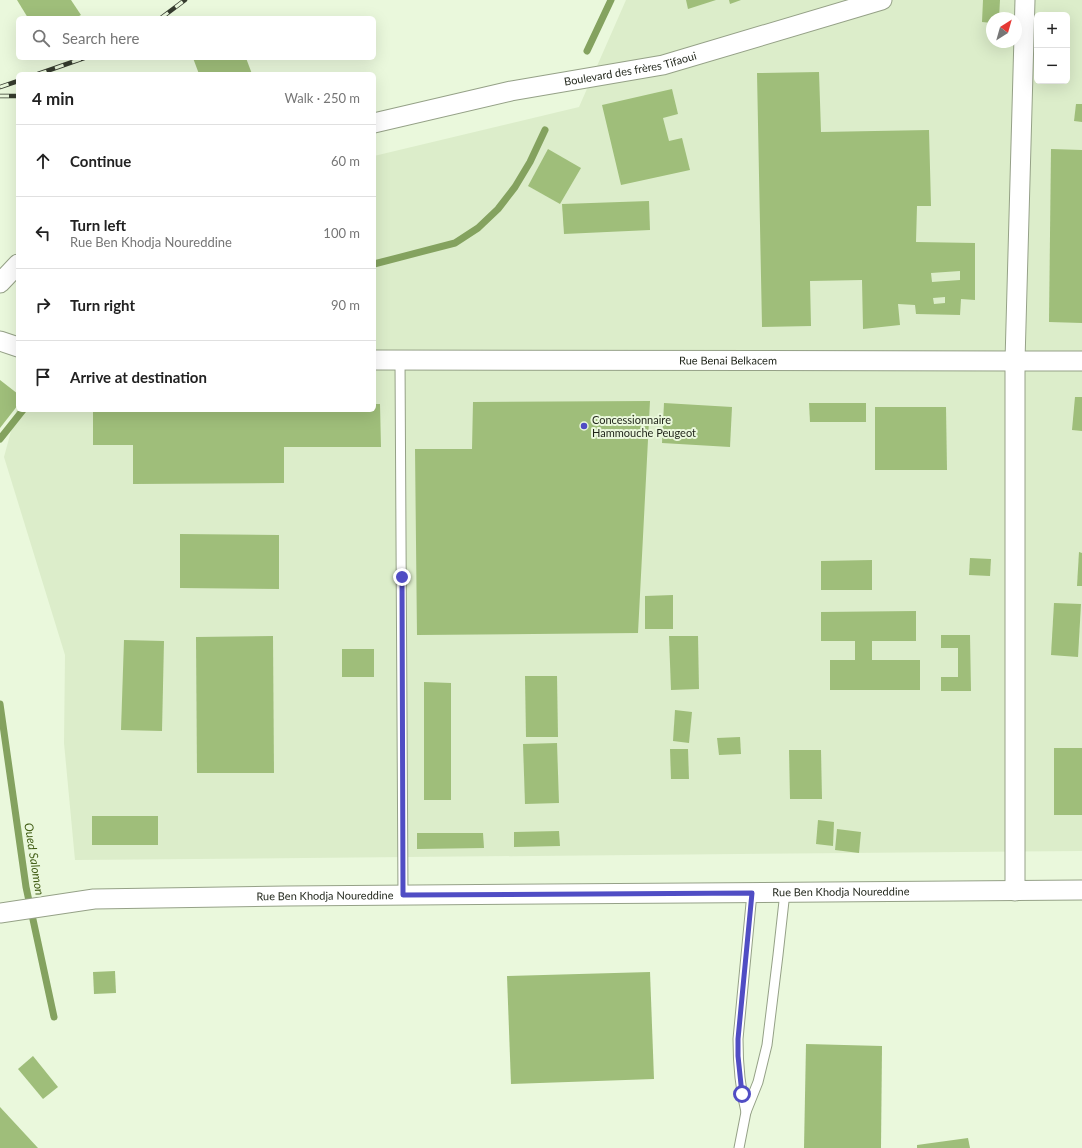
<!DOCTYPE html>
<meta charset="utf-8">
<style>
:root{--surface:#fff;--page:#f2f2f2;--text:#222;--muted:#767676;--line:#e0e0e0}
body{margin:0;font-family:Lato,sans-serif;background:var(--page);color:var(--text)}
.controls{position:absolute;right:12px;top:12px;display:grid;overflow:hidden;border-radius:6px;box-shadow:0 4px 16px #0002}
.controls button{width:36px;height:36px;display:grid;place-items:center;padding:0;border:0;border-bottom:1px solid var(--line);background:var(--surface);color:var(--text);font:20px sans-serif}
.compass{position:absolute;left:986px;top:12px;width:36px;height:36px;border-radius:50%;background:var(--surface);box-shadow:0 4px 16px #0002;rotate:37deg}
.stop{position:absolute;width:12px;height:12px;margin:-9px;border:3px solid #504dc4;border-radius:50%;background:#fff}
.stop.end{background:#504dc4;border-color:#fff;box-shadow:0 1px 4px #0008}
.list{margin:0;padding:0;list-style:none}
h2{display:flex;justify-content:space-between;align-items:center;height:52px;margin:0;padding:0 16px;font-size:17px}
h2 small{font-size:13px;font-weight:400;color:var(--muted)}
.list li{display:grid;grid-template-columns:26px 1fr auto;gap:12px;align-items:center;box-sizing:border-box;height:72px;padding:0 16px;border-top:1px solid var(--line)}
.list b{display:block;font-size:15px;white-space:nowrap}
.list p{margin:0;font-size:13px;white-space:nowrap;color:var(--muted)}
.list em{font-size:13px;font-style:normal;color:var(--muted)}
.icon{flex:none;width:22px;height:22px;fill:none;stroke:currentColor;stroke-width:2;stroke-linecap:round;stroke-linejoin:round}
.map{position:relative;flex:none;width:1082px;height:1148px;overflow:hidden}
.search{position:absolute;background:var(--surface);box-shadow:0 4px 16px #0002;left:16px;top:16px;width:360px;height:44px;display:flex;align-items:center;gap:10px;box-sizing:border-box;padding:0 14px;border-radius:6px;color:var(--muted);font-size:15px}
.panel{position:absolute;background:var(--surface);box-shadow:0 4px 16px #0002;left:16px;top:72px;width:360px;height:340px;border-radius:6px}
.map>svg:first-child{display:block}
</style>
<div class="map">
<svg width="1082" height="1148" viewBox="0 0 1082 1148">
<rect width="100%" height="100%" fill="#eaf8dc"/>
<!-- built -->
<path fill="#dcedca" fill-rule="evenodd" d="M626,0H1082V851L75,860L64,743L65,655L4,457L18,405V410H374V156L579,107ZM1037,15H1067V81H1037ZM992,18H1016V42H992Z"/>
<g fill="none" stroke-linecap="round" stroke-linejoin="round">
<!-- stream -->
<g stroke="#84a25f" stroke-width="7">
<path d="M587,51L611,0"/>
<path d="M374,264L455,243L478,228L498,209L515,187L530,162L545,130"/>
<path d="M0,439L23,410"/>
<path d="M0,704L26,887L54,1017"/>
</g>
</g>
<!-- building -->
<g fill="#9fbe7a" fill-rule="evenodd">
<path d="M17,0H71L81,15L75,18H28Z"/>
<path d="M686,0H716L688,9Z"/>
<path d="M729,0H741L730,4Z"/>
<path d="M983,0H1000L999,18H992V23L982,22Z"/>
<path d="M193,58H246L252,74H199Z"/>
<path d="M819,72L821,132L929,130L931,206H917L916,242L975,243V300L961,299L960,315L916,314L915,305L898,304L900,325L863,329L862,280L810,281L811,326L762,327L757,73ZM960,271V280L932,282L931,273ZM945,297V303L934,304L933,298Z"/>
<path d="M672,89L678,114L663,118L669,141L682,138L690,170L621,185L602,105Z"/>
<path d="M1076,104H1082V122L1074,121Z"/>
<path d="M548,149L581,168L560,204L528,186Z"/>
<path d="M1051,149L1082,150V323L1049,322Z"/>
<path d="M649,201L650,230L564,234L562,204Z"/>
<path d="M0,380L18,394V405L0,428Z"/>
<path d="M1075,397H1082V431L1072,430Z"/>
<path d="M650,401L638,633L417,635L415,449H472L473,402Z"/>
<path d="M664,403L732,407L730,447L662,443Z"/>
<path d="M809,403H866V422H810Z"/>
<path d="M374,404H380L381,447H284V483L133,484V445H93V410H374Z"/>
<path d="M875,407H946L947,470H875Z"/>
<path d="M180,534L279,535V589L180,588Z"/>
<path d="M1079,552L1082,553V586H1077Z"/>
<path d="M970,558L991,559L990,576L969,575Z"/>
<path d="M872,560V590H821V561Z"/>
<path d="M673,595V629H645V596Z"/>
<path d="M1054,603L1081,604L1078,657L1051,655Z"/>
<path d="M916,611V641H872V660H920V690H830V660H855V641H821V612Z"/>
<path d="M941,635H970L971,691H941V677H958V648H941Z"/>
<path d="M273,636L274,773H197L196,637Z"/>
<path d="M669,636H698L699,689L671,690Z"/>
<path d="M124,640L164,641L162,731L121,730Z"/>
<rect x="342" y="649" width="32" height="28"/>
<path d="M525,676H557L558,737H526Z"/>
<path d="M424,682L451,683V800H424Z"/>
<path d="M675,710L692,712L689,743L673,741Z"/>
<path d="M740,737L741,754L719,755L717,738Z"/>
<path d="M557,743L559,803L525,804L523,744Z"/>
<rect x="1054" y="748" width="28" height="67"/>
<path d="M670,749H688L689,779H671Z"/>
<path d="M789,750H821L822,799H790Z"/>
<rect x="92" y="816" width="66" height="29"/>
<path d="M818,820L834,822L833,846L816,844Z"/>
<path d="M837,829L861,832L859,853L835,850Z"/>
<path d="M559,831L560,846L514,847V832Z"/>
<path d="M417,833H483L484,848L417,849Z"/>
<path d="M115,971L116,993L94,994L93,972Z"/>
<path d="M650,972L654,1079L511,1084L507,976Z"/>
<path d="M806,1044L882,1046L881,1148H804Z"/>
<path d="M33,1056L58,1087L43,1099L18,1069Z"/>
<path d="M0,1107L38,1148H0Z"/>
<path d="M968,1138L970,1148H917V1145Z"/>
</g>
<g fill="none" stroke-linecap="round" stroke-linejoin="round">
<!-- service casing -->
<g stroke="#95a187" stroke-width="11">
<g id="service">
<path d="M400,360L403,895"/>
<path d="M746,1112C740,1088 738,1064 738,1039L752,893"/>
<path d="M739,1148L746,1112L758,1082L767,1045L778,955L785,892"/>
</g>
</g>
<!-- minor casing -->
<g stroke="#95a187" stroke-width="21">
<g id="minor">
<path id="s1" d="M374,123L511,91L663,65L882,0"/>
<path d="M0,283L18,264"/>
<path d="M0,341L18,347"/>
<path id="s2" d="M374,360L1082,361"/>
<path d="M1015,891V361L1025,0"/>
<path id="s3" d="M0,913L94,899L287,896L1082,890"/>
</g>
</g>
<!-- service -->
<use href="#service" stroke="#fff" stroke-width="9"/>
<!-- minor -->
<use href="#minor" stroke="#fff" stroke-width="19"/>
<!-- rail casing -->
<g stroke="#363c2f" stroke-width="4.5">
<g id="rail">
<path d="M161,18L185,0"/>
<path d="M38,74L84,58"/>
<path d="M0,87L18,81"/>
<path d="M0,96H18"/>
</g>
</g>
<!-- rail -->
<use href="#rail" stroke="#eaf8dc" stroke-width="3" stroke-dasharray="9" stroke-linecap="butt"/>
</g>
<g fill="none" stroke-linecap="round" stroke-linejoin="round">
<!-- route -->
<path stroke="#504dc4" stroke-width="5" d="M402,577L403,895L752,893L738,1039V1056L742,1094"/>
</g>
<!-- markers -->
<circle fill="#504dc4" stroke="#eaf8dc" stroke-width="1.5" cx="584" cy="426" r="4"/>
<g text-anchor="middle" stroke-width="4" stroke-linejoin="round" paint-order="stroke">
<!-- street labels -->
<g font-size="11" fill="#1f2419" stroke="#eaf8dc">
<text dy="4" stroke="none"><textPath href="#s1" startOffset="262">Boulevard des frères Tifaoui</textPath></text>
<text dy="4" stroke="none"><textPath href="#s2" startOffset="354">Rue Benai Belkacem</textPath></text>
<text dy="4" stroke="none"><textPath href="#s3" startOffset="842">Rue Ben Khodja Noureddine</textPath></text>
<text dy="4" stroke="none"><textPath href="#s3" startOffset="326">Rue Ben Khodja Noureddine</textPath></text>
</g>
<!-- poi labels -->
<g font-size="11" fill="#1f2419" stroke="#eaf8dc" text-anchor="start">
<text x="592" y="424">Concessionnaire<tspan x="592" dy="13">Hammouche Peugeot</tspan></text>
</g>
<!-- water labels -->
<g font-size="12" font-style="italic" fill="#435f17" stroke="#eaf8dc">
<text transform="translate(34 859) rotate(81)" y="4">Oued Salomon</text>
</g>
</g>
</svg>
<div class="controls">
<button>+</button>
<button>−</button>
</div>
<svg class="compass" viewBox="-18 -18 36 36"><path d="M0-13l5 13h-10z" fill="#e53935"/><path d="M0 13l5-13h-10z" fill="#767676"/></svg>
<div class="stop" style="left:742px;top:1094px"></div>
<div class="stop end" style="left:402px;top:577px"></div>
<div class="search"><svg class="icon" aria-label="search" viewBox="0 0 24 24"><circle cx="10" cy="10" r="6"/><path d="M15 15l6 6"/></svg>Search here</div>
<section class="panel">
<h2>4 min<small>Walk · 250 m</small></h2>
<ul class="list">
<li><svg class="icon" aria-label="ahead" viewBox="0 0 24 24"><path d="M12 20V5M6 11l6-6 6 6"/></svg><div><b>Continue</b></div><em>60 m</em></li>
<li><svg class="icon" aria-label="left" viewBox="0 0 24 24"><path d="M17 20v-9H6M10 6l-5 5 5 5"/></svg><div><b>Turn left</b><p>Rue Ben Khodja Noureddine</p></div><em>100 m</em></li>
<li><svg class="icon" aria-label="right" viewBox="0 0 24 24"><path d="M7 20v-9h11M14 6l5 5-5 5"/></svg><div><b>Turn right</b></div><em>90 m</em></li>
<li><svg class="icon" aria-label="arrive" viewBox="0 0 24 24"><path d="M6 21V4h12l-3 4 3 4H6"/></svg><div><b>Arrive at destination</b></div></li>
</ul>
</section>
</div>
